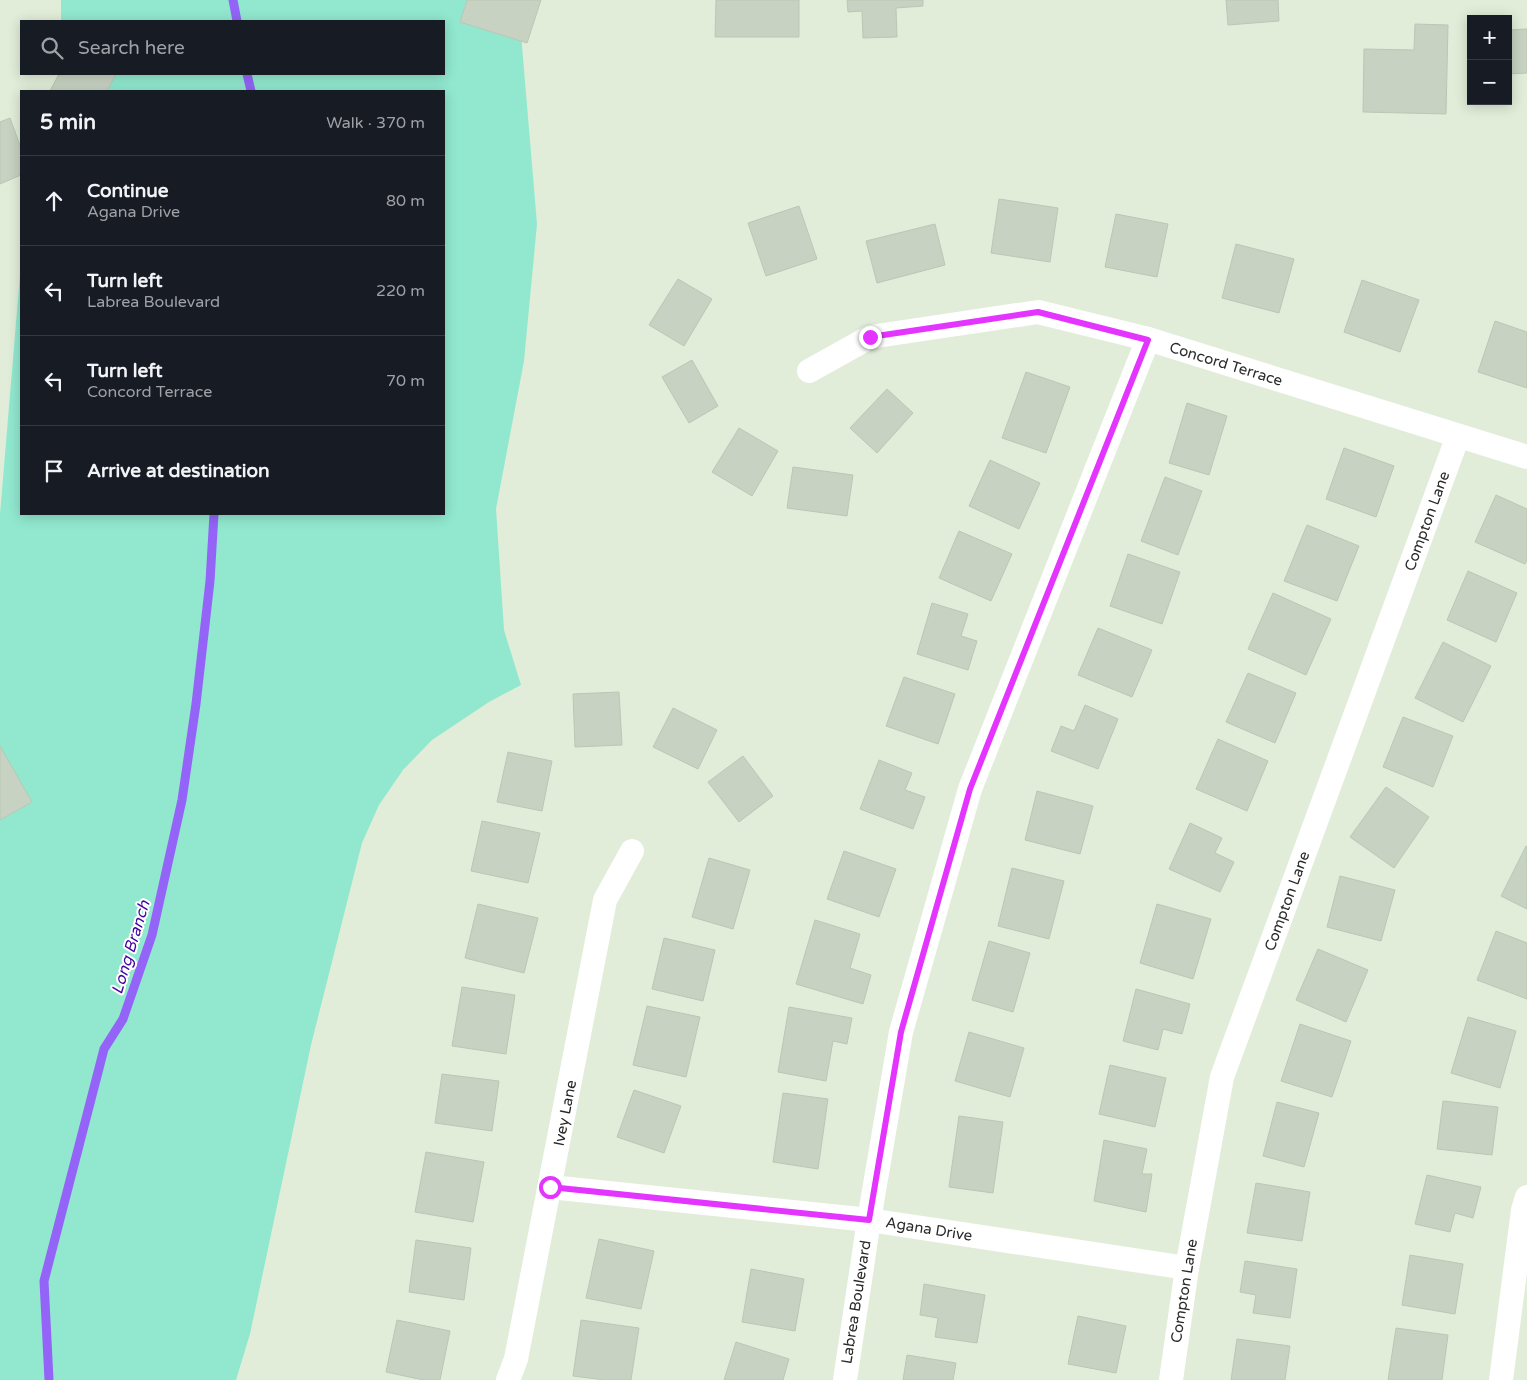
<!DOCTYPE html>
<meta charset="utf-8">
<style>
:root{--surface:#171b24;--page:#20242c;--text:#f1f3f6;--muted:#9ea1a6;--line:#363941}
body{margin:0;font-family:"Varela Round",sans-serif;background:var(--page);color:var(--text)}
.controls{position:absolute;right:15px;top:15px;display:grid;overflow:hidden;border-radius:0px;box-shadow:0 2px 12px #0003}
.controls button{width:45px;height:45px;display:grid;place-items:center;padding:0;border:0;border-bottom:1px solid var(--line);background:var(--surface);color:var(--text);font:25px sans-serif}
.stop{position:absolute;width:15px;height:15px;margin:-11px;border:4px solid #e434ff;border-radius:50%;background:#fff}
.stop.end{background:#e434ff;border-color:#fff;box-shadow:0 1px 5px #0008}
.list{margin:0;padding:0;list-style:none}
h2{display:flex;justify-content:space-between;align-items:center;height:65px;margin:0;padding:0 20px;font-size:21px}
h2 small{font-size:16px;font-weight:400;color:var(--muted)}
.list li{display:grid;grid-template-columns:32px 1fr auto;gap:15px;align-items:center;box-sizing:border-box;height:90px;padding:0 20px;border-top:1px solid var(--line)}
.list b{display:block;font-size:19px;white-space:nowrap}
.list p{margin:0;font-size:16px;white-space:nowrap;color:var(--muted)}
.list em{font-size:16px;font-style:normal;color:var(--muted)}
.icon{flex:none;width:28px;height:28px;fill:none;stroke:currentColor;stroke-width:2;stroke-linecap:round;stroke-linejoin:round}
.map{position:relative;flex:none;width:1527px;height:1380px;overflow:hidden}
.search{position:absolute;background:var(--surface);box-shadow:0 2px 12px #0003;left:20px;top:20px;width:425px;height:55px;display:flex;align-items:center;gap:12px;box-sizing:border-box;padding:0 18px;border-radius:0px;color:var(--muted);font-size:19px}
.panel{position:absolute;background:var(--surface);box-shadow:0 2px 12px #0003;left:20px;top:90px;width:425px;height:425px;border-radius:0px}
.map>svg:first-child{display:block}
</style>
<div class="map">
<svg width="1527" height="1380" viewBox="0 0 1527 1380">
<rect width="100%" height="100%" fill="#e1edd9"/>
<!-- green -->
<path fill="#91e8cf" d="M61,0H520L522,46L537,224L524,361L496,509L504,630L521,685L489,702L432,740L403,770L379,805L362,843L311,1045L250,1334L236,1380H0V514L21,263V514H444V91H56L58,74H444V21H61Z"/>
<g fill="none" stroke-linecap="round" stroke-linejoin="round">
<!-- stream -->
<g stroke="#9364f7" stroke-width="9">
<path d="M233,0L237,21"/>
<path d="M247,74L251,91"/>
<path d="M49,1380L44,1281L104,1049L123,1019L152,935L182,800L196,704L210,581L214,514"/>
</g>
</g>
<!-- building -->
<g fill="#c7d2c2" stroke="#b9c8b3">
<path d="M467,0H541L527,43L460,22Z"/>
<path d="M716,0H799V37H715Z"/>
<path d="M847,0H923V6L896,8L897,37L863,38L862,11L848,12Z"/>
<path d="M1226,0H1278L1279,21L1228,25Z"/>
<path d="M1415,24L1448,25L1446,114L1363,112L1364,49L1414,50Z"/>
<path d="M1527,29V73L1508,74V30Z"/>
<path d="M59,74H116L107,91H50Z"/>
<path d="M10,118L21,148V175L0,184V122Z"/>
<path d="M999,199L1058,208L1050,262L991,253Z"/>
<path d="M799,206L817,259L766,276L748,223Z"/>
<path d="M1116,214L1168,224L1157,277L1105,267Z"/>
<path d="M935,224L945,265L877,283L866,241Z"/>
<path d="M1236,244L1294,259L1279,313L1222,298Z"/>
<path d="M678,279L712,299L684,346L649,325Z"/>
<path d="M1362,280L1419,300L1400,352L1344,332Z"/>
<path d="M1495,321L1527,332V388L1478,372Z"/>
<path d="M692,360L718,406L689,423L662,377Z"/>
<path d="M1026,372L1070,387L1046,453L1002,438Z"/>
<path d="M887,389L913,413L877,453L850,428Z"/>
<path d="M1187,403L1227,416L1209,475L1169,463Z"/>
<path d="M739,428L778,451L752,496L712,472Z"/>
<path d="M1344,448L1394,466L1376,517L1326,499Z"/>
<path d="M990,460L1040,483L1019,529L969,506Z"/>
<path d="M793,467L853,475L847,516L787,508Z"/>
<path d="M1165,477L1202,491L1178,555L1141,541Z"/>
<path d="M1496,495L1527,509V560L1525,564L1475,542Z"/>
<path d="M1307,525L1359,546L1337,601L1284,581Z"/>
<path d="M959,531L1012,554L991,601L939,578Z"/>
<path d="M1128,554L1180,572L1162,624L1110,606Z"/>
<path d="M1468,571L1517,593L1496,642L1447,620Z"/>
<path d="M1273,593L1331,619L1306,675L1248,649Z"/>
<path d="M932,603L968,614L961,636L977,641L968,670L917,654Z"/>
<path d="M1098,628L1152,650L1132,697L1078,675Z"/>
<path d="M1443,642L1491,666L1463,722L1415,698Z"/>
<path d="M1248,673L1296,693L1275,743L1226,722Z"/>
<path d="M904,677L955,694L938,744L886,726Z"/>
<path d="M619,692L622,745L575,747L573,694Z"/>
<path d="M1085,705L1118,719L1098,769L1051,751L1061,726L1074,731Z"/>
<path d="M673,708L717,730L698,769L653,747Z"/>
<path d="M1403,717L1453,736L1433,787L1383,767Z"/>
<path d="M1218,739L1268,761L1247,811L1196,789Z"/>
<path d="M0,746L32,802L0,820Z"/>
<path d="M508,752L552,761L542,811L497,802Z"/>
<path d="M743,756L773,796L739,822L708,782Z"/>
<path d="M879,760L912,773L905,790L925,797L913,829L860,809Z"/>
<path d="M1386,787L1429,817L1394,868L1350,837Z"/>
<path d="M1037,791L1093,806L1080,854L1025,840Z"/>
<path d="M482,821L540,833L528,883L471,871Z"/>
<path d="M1190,823L1222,838L1215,853L1234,862L1220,892L1169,869Z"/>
<path d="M1526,846L1527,847V909L1501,896Z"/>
<path d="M844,851L896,869L879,917L827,899Z"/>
<path d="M709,858L750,870L733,929L692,917Z"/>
<path d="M1012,868L1064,881L1049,939L998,926Z"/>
<path d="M1340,876L1395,890L1381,941L1327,927Z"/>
<path d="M478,904L538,918L524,973L465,958Z"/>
<path d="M1157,904L1211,919L1193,979L1140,963Z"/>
<path d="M815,920L860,934L850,968L871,975L863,1004L796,984Z"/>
<path d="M1496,931L1527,943V999L1477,980Z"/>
<path d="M664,938L715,950L703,1001L652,989Z"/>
<path d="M989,941L1030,953L1013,1012L972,1000Z"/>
<path d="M1318,949L1368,970L1346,1022L1296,1000Z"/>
<path d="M462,987L515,995L506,1054L452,1046Z"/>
<path d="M1136,989L1190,1004L1182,1034L1163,1029L1158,1050L1123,1041Z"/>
<path d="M647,1006L700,1017L686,1077L633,1065Z"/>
<path d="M789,1007L852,1018L847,1044L833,1041L826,1081L778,1072Z"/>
<path d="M1468,1017L1516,1031L1500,1088L1451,1073Z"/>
<path d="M1300,1024L1351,1041L1332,1097L1281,1081Z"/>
<path d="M969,1032L1024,1048L1010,1097L955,1081Z"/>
<path d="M1110,1065L1166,1078L1155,1127L1099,1114Z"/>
<path d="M442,1074L499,1081L492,1131L435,1123Z"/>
<path d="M634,1090L681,1106L664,1153L617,1137Z"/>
<path d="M783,1093L828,1099L818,1169L773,1162Z"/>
<path d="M1443,1101L1498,1107L1492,1155L1437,1149Z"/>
<path d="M1277,1102L1319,1113L1304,1167L1263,1156Z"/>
<path d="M959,1116L1003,1122L993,1193L949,1187Z"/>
<path d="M1104,1140L1147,1149L1142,1174H1152L1146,1212L1094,1201Z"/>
<path d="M426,1152L484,1162L473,1222L415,1212Z"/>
<path d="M1427,1175L1481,1187L1473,1218L1455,1213L1450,1232L1415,1224Z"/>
<path d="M1256,1183L1310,1192L1302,1241L1247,1233Z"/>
<path d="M599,1239L654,1251L641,1309L586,1298Z"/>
<path d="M416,1240L471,1248L464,1300L409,1292Z"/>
<path d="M1410,1255L1463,1264L1455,1314L1402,1305Z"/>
<path d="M1245,1261L1297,1269L1290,1318L1253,1313L1256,1295L1240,1292Z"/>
<path d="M751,1269L804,1279L795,1331L742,1322Z"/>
<path d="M924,1284L985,1295L977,1343L935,1337L938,1318L920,1315Z"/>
<path d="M1078,1316L1126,1326L1116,1373L1068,1364Z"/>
<path d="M397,1320L450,1331L440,1380H423L386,1372Z"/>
<path d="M581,1320L639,1328L631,1380H605L573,1376Z"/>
<path d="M1396,1328L1448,1335L1442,1380H1388Z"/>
<path d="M1237,1339L1290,1346L1285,1380H1231Z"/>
<path d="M736,1342L789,1359L783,1380H724Z"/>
<path d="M907,1355L956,1363L953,1380H903Z"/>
</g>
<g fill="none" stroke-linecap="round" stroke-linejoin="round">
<!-- street -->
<g stroke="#fff" stroke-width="24">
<path d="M809,371L870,337L1038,312L1148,339L1527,457"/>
<path d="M550,1187L869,1220L1187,1268"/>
<path d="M508,1380L516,1359L605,900L632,851"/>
<path d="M845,1380L869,1220L901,1032L970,789L1148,339"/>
<path d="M1171,1380L1187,1268L1222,1077L1458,436"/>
<path d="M1501,1380L1523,1210L1527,1197"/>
</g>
</g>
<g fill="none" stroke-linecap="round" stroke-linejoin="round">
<!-- route -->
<path stroke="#e434ff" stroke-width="6" d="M550,1187L869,1220L901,1032L970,789L1148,340L1038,312L870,337"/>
</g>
<g text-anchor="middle" stroke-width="4" stroke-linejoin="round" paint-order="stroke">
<!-- street labels -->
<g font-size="15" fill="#292929" stroke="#fff">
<text transform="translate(1226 364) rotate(17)" y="5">Concord Terrace</text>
<text transform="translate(1427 521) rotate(-70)" y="5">Compton Lane</text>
<text transform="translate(1287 901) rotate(-70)" y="5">Compton Lane</text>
<text transform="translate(565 1113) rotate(-79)" y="5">Ivey Lane</text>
<text transform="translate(929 1229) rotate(9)" y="5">Agana Drive</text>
<text transform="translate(1184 1291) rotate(-81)" y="5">Compton Lane</text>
<text transform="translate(856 1302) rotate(-81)" y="5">Labrea Boulevard</text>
</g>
<!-- water labels -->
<g font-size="16" font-style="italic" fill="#4203a3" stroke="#fff">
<text transform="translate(130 947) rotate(-73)" y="6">Long Branch</text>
</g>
</g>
</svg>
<div class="controls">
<button>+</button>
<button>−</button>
</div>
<div class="stop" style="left:550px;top:1187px"></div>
<div class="stop end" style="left:870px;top:337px"></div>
<div class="search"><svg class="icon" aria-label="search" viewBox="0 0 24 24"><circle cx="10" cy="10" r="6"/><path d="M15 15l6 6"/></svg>Search here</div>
<section class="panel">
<h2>5 min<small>Walk · 370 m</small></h2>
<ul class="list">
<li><svg class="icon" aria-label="ahead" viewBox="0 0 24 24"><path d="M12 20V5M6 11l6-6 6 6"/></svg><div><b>Continue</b><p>Agana Drive</p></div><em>80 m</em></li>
<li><svg class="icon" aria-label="left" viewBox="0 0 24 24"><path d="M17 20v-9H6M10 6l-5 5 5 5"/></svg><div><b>Turn left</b><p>Labrea Boulevard</p></div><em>220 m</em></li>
<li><svg class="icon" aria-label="left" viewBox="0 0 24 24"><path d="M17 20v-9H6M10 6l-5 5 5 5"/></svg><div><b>Turn left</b><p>Concord Terrace</p></div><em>70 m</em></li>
<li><svg class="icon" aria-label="arrive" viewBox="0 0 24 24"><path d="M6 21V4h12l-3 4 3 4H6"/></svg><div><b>Arrive at destination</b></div></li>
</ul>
</section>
</div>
